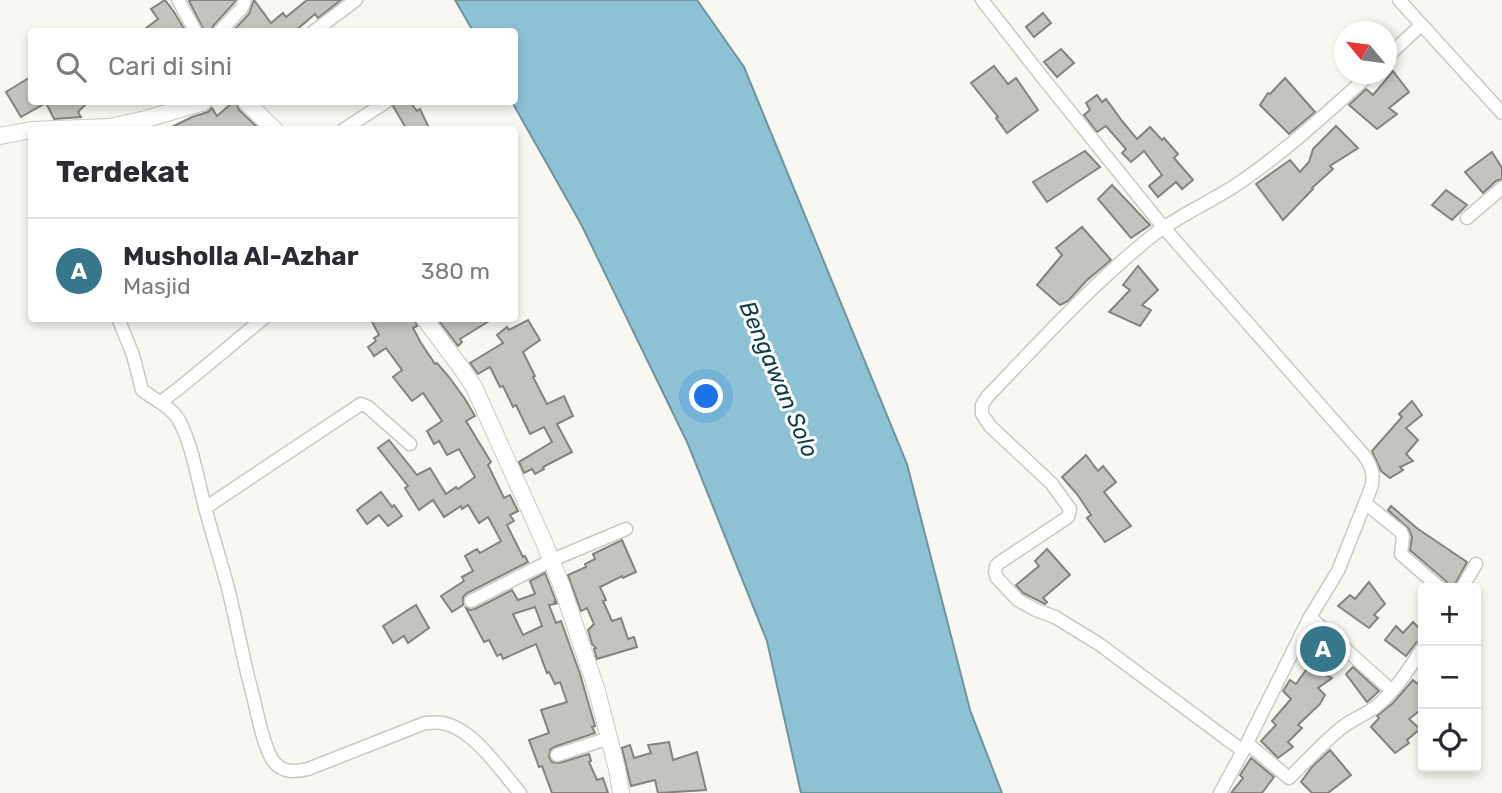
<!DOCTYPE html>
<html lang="id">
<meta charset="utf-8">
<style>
:root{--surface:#fff;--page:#f7f7f7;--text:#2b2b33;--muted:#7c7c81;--line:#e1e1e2;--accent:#37778b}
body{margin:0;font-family:Rubik,sans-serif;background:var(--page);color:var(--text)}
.controls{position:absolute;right:21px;bottom:21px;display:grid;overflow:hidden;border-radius:7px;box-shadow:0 4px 10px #0003}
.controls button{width:63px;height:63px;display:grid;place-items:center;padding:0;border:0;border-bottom:2px solid var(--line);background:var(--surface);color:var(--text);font:35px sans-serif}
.compass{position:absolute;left:1334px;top:21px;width:63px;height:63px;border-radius:50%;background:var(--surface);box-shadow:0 4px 10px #0003;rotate:299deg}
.you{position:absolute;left:707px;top:397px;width:24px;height:24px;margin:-18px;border:5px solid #fff;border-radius:50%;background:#1a73e8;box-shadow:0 0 0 10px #1a73e833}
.badge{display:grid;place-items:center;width:46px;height:46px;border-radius:50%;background:var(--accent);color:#fff;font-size:23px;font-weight:700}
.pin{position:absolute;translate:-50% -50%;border:4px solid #fff;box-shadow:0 2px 7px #0006}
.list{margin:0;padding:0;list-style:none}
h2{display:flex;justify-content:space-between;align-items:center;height:91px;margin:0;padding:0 28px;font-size:30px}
h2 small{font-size:23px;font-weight:400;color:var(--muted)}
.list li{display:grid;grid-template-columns:46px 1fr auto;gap:21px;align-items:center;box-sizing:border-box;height:105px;padding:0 28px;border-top:2px solid var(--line)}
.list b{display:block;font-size:26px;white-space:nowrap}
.list p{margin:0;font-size:23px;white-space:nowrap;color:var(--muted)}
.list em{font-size:23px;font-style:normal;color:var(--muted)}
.icon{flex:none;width:38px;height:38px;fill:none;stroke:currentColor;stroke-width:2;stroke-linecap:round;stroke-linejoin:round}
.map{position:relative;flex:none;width:1502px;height:793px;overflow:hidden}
.search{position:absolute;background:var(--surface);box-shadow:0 4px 10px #0003;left:28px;top:28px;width:490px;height:77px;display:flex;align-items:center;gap:18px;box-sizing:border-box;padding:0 24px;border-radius:7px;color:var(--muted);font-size:26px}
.panel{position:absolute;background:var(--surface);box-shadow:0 4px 10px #0003;left:28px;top:126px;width:490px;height:196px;border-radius:7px}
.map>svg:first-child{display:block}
</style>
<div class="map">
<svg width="1502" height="793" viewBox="0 0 1502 793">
<rect width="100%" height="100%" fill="#f9f7f1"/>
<!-- water -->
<path fill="#8dc2d4" stroke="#6f94a0" stroke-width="2" d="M455,0H697L744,67L907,464L970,710L1002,793H801L767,641L687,442L581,224L512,102H514V32L473,31Z"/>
<!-- building -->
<g fill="#c4c3bd" stroke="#85837e" stroke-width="2" fill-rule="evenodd">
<path d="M165,0L174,12L186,32H141L158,19L151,9Z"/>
<path d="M190,0H236L234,3L213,26L210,32H205L189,1Z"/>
<path d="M254,0L271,23L283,13L286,17L307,0H341L318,18L315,14L294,32H232L249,14Z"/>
<path d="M1043,13L1051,23L1034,37L1026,27Z"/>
<path d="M1061,49L1074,63L1057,77L1044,62Z"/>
<path d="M994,66L1008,84L1016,78L1038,110L1007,133L996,118L998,117L971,83Z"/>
<path d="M1393,71L1409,92L1389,108L1397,114L1377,129L1349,105L1366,89L1373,95Z"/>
<path d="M32,76V102H88L78,112L81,117L54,119L46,103L21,117L6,92Z"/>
<path d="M1285,78L1315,112L1289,134L1260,105L1268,93L1270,94Z"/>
<path d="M1097,95L1102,102L1106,99L1122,121L1137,139L1150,127L1162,140L1164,138L1178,154L1174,158L1193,180L1182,189L1176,182L1158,197L1149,186L1162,175L1144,151L1131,162L1122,153L1126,149L1106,126L1097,132L1084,115L1090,110L1086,103Z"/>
<path d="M233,102H236L239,110L257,127L254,130H166L192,117L208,112L212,108L217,116Z"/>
<path d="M395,102H410L417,111L420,109L430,130H407L393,106Z"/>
<path d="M1336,126L1358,148L1330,166L1333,169L1312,188L1313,189L1283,220L1256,184L1290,160L1300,172L1309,162L1313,149Z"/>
<path d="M1085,151L1100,167L1047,202L1033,182Z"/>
<path d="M1492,152L1502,168V179L1496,181L1483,193L1465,172Z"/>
<path d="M1112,185L1150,225L1131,238L1098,199Z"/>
<path d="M1446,190L1467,205L1452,220L1432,205Z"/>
<path d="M1082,227L1111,260L1086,281L1068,301L1060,305L1037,285L1062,255L1056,248Z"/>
<path d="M1138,266L1158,290L1142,305L1151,310L1140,326L1109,312L1130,290L1123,285Z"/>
<path d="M370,318H414L417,326L413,328L421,343L435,364L437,363L449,377L465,399L475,416L466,421L491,462L488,465L504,498L510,495L518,511L510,515L514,521L507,525L523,557L525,556L528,562L467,593L463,597V605L452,612L441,596L464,581L462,577L473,571L465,556L477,549L480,553L501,541L488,517L479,523L468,505L462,509L461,506L444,517L433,500L419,510L405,488L408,486L378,448L389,440L417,475L430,468L446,494L456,487L458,489L475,477L459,449L447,455L439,441L434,444L427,431L442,421L423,393L412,401L393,377L402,370L386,348L374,356L368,347L376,341L374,338L379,335Z"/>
<path d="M437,318H494L460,339L462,342L458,346Z"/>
<path d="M528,320L540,340L523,352L535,376L533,377L547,404L564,396L573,416L557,424L572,452L543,467L544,469L535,474L532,469L524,473L519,462L552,442L544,427L530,434L516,405L513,407L503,386L500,387L490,367L478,374L470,363L503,343L497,335L507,327L509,330Z"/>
<path d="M1412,401L1422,415L1406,428L1418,440L1406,454L1413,461L1400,467L1403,470L1390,478L1381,471L1372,451L1402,417L1399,414Z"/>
<path d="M1086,455L1098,471L1103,466L1116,482L1104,492L1131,526L1105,542L1087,518L1091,515L1077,494L1062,477Z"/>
<path d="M381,492L392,507L394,505L402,516L388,526L379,515L367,524L357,510Z"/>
<path d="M1391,506L1418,529L1467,562L1453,588H1449L1446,581L1410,550L1412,537L1409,529L1388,510Z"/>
<path d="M622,540L636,572L623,578L622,576L600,587L606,600L603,601L612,621L621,618L628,639L634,637L637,647L597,659L594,649L596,648L592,644L588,630L594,624L587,608L581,611L568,575L586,567L585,564L595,559L593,554Z"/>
<path d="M1047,549L1070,575L1043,598L1047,602L1045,604L1023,593L1016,585L1039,566L1035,561Z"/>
<path d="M545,573L557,604L554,601L555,604L549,605L556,623L561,621L580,674L595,726L592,727L595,733L554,747L550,750L549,757L552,762L559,763L589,754L591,761L589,762L597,780L603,778L608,793H552L542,766L539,767L529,740L549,733L541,710L567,702L560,682L555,684L549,672L547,673L536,644L503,659L501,654L497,656L489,640L484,642L466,608L470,610L475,609L512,590L518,600L535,594L530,581ZM535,607L542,626L523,635L513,614Z"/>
<path d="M1369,582L1385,604L1374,615L1378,618L1369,628L1338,606L1350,595L1355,599Z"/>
<path d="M416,605L429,628L408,643L404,636L393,643L383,626Z"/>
<path d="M1413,622L1423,632V639L1416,643L1406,656L1385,640L1396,626L1403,633Z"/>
<path d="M1319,637L1336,652L1317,670L1332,678L1318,688L1325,695L1320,704L1298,725L1302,728L1288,742L1293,747L1278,758L1261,741L1276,725L1272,721L1291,699L1283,691L1290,680L1296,684L1316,656L1309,648Z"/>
<path d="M1353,667L1379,691L1367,702L1346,674Z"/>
<path d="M1413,680L1423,688V708L1409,719L1420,729L1407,740L1409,743L1395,753L1371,727L1379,718L1377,716L1393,703Z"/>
<path d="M669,742L673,760L697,752L706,790L658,793L655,780L631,786L622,748L630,745L634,758L651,753L648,745Z"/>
<path d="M1330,750L1351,775L1328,793H1312L1301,782L1312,767Z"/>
<path d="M1251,758L1274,777L1262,793H1231L1243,778L1240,775Z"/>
</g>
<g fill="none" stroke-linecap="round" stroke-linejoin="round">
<!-- minor casing -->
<g stroke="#cbc9c4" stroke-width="15">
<g id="minor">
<path d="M178,0L196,32"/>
<path d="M982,0L1043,78L1164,228L1363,454C1371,465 1375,474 1371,488L1338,571L1310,617L1243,751L1220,793"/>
<path d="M1399,0L1502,113"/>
<path d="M219,32L242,8L245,0"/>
<path d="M313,32L356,0"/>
<path d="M1386,58L1421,25"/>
<path d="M343,130L386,102"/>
<path d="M1467,218L1502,188"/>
<path d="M118,318L133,355L142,390C156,401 173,407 181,424C194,452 198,482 206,511C213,537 221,562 228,588C237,624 243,660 253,696C257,712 264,750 274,762C283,773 295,772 308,769L425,723C431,723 437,722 442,723C473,728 501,771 520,793"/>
<path d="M161,402C197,375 229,346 264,318"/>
<path d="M1365,503L1401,532L1403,537L1401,554L1440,588"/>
<path d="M205,508L361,404L368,407L410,444"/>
<path d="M1462,588L1476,564"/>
<path d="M471,601L552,560L626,529"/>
<path d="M1310,617L1392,691"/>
<path d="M1247,743L1289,778C1307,761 1324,741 1344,726C1356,717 1370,713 1380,703C1398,687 1410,667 1423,648"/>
<path d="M1243,751L1099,644L1055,617L1036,610L1018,600L997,578L995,572L996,566L999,563L1068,517L1070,509L1052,484L990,426L982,414V405L987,397C1040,342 1092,284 1152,236C1179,215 1211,202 1239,183C1286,151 1328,112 1370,74"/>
<path d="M557,755L609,738"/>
</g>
</g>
<!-- tertiary casing -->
<g stroke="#cbc9c4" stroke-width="18">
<g id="tertiary">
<path d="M246,102L275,130"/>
<path d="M32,130L109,127L146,119L204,102"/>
<path d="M0,136L32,130"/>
<path d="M424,318L462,369L474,387L544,542L562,587L597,691L617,769L621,793"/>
</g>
</g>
<!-- minor -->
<use href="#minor" stroke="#fff" stroke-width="12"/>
<!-- tertiary -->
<use href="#tertiary" stroke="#fff" stroke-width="16"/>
</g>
<g text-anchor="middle" stroke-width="6" stroke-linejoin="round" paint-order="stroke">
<!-- water labels -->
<g font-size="23" font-style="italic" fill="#0d3d4b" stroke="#fff">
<text transform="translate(779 379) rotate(67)" y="8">Bengawan Solo</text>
</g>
</g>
</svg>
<div class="controls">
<button>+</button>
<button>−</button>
<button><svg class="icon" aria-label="locate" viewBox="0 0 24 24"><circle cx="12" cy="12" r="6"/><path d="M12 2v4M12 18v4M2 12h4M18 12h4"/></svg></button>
</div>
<svg class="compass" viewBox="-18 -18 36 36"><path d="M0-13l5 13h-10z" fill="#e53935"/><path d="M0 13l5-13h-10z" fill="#7c7c81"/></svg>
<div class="you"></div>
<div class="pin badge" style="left:1323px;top:649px">A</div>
<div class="search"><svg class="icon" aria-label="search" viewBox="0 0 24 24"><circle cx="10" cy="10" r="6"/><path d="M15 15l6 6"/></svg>Cari di sini</div>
<section class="panel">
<h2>Terdekat<small></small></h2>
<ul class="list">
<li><span class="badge">A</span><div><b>Musholla Al-Azhar</b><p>Masjid</p></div><em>380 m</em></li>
</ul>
</section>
</div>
